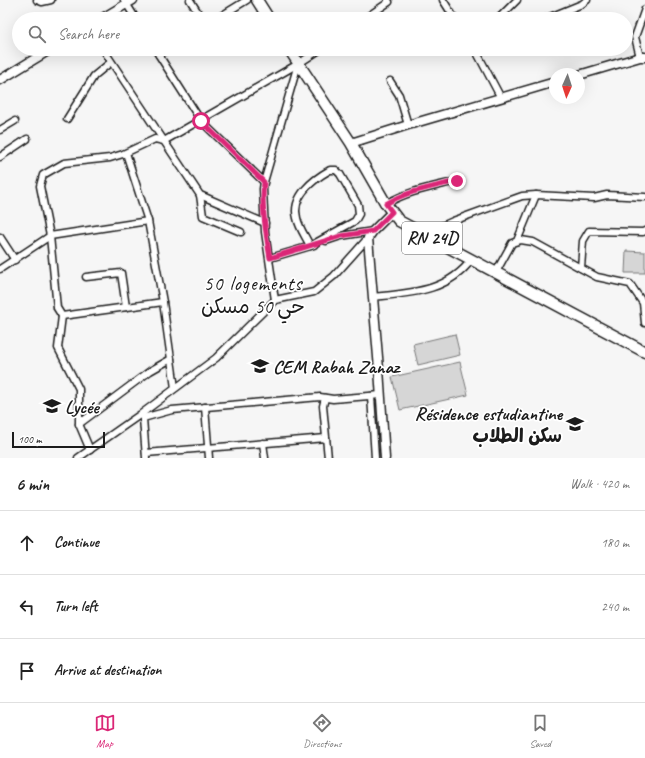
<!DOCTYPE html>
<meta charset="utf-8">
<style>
:root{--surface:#fff;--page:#f6f6f6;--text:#222;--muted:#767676;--line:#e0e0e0;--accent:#db2777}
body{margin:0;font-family:Caveat,"Playpen Sans Arabic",sans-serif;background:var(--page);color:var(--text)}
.compass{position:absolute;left:549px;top:68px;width:36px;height:36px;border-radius:50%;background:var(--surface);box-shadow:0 4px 16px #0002;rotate:183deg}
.scale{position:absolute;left:12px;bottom:10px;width:93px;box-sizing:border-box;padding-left:4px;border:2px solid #1c1c1c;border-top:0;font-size:11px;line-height:14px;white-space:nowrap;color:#1c1c1c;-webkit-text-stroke:3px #fff;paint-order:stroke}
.stop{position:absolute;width:12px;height:12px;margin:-9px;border:3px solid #db2777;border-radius:50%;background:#fff}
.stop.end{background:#db2777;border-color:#fff;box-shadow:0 1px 4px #0008}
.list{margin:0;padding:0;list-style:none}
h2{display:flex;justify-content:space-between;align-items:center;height:52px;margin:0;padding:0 16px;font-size:17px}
h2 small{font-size:13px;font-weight:400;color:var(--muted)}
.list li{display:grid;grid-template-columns:26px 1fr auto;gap:12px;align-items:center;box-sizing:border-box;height:64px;padding:0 16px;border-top:1px solid var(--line)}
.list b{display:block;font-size:15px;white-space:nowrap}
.list em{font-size:13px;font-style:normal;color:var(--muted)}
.icon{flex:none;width:22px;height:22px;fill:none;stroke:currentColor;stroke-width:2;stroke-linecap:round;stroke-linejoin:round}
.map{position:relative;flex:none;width:645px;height:458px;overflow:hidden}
.search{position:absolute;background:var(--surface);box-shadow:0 4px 16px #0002;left:12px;right:12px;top:12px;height:44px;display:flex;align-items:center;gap:10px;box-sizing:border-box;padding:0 14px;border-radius:22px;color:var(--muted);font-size:15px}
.sheet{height:244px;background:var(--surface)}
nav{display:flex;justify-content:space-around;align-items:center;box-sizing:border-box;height:56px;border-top:1px solid var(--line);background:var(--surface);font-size:11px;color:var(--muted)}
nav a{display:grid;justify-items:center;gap:2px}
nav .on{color:var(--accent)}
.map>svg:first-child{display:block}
</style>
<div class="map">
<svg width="645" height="458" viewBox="0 0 645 458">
<rect width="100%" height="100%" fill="#f6f6f6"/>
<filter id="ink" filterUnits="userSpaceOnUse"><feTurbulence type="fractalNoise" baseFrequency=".025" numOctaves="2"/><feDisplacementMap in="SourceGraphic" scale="8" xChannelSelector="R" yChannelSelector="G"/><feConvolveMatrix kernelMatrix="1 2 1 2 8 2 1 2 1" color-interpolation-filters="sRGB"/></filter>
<g filter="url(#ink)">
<!-- pitch -->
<g fill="#d6d6d6" stroke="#797979">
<path d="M626,251L645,252V273H625Z"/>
<path d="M455,334L460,355L418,365L413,344Z"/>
<path d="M460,362L468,395L400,410L392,377Z"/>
</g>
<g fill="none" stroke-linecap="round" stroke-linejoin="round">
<!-- minor casing -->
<g stroke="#1c1c1c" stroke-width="9">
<g id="minor">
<path d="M37,0L42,2L51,0"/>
<path d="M124,0L136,19"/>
<path d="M190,0L202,19"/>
<path d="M443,0L455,19"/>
<path d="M216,19L247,0"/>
<path d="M364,19L389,2L388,0"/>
<path d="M498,19L517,0"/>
<path d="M545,19L582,4L587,0"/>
<path d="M103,49L164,141L298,64"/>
<path d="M155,49L201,121L264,182"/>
<path d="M475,49L501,98"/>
<path d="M159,55L168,49"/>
<path d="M640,57L635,37L645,9"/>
<path d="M390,81L399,95L408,125"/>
<path d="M67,119L94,76L111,62"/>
<path d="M0,130L15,121"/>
<path d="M126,153L148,221L163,302L175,388"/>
<path d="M0,157L27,139"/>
<path d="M330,170H336L340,174L358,205L359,214L355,221L310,246C306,237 299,228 297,218C291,196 314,179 330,170Z"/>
<path d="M200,195L203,216L241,232"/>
<path d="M386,204C407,191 433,187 457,181"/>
<path d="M424,234L453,221L522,196L536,195"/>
<path d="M0,237L15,260"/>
<path d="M326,241L341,236L373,231"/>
<path d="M517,241L536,195L594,198L607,195L645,197"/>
<path d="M270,258L314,245"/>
<path d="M581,268L583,241L589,231L643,232L645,231"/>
<path d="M0,269L50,236L148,221"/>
<path d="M496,272L512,243L521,240L533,242L597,277L630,284L643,303L645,323"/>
<path d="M86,277L121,273L126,307"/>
<path d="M373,297C410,293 448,292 472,259"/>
<path d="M275,300L265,232L263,189L264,182L298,64L321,49"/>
<path d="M163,302L62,316L57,308L50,236L40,186L43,175L64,163L110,158L123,154L155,139L164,141L200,195L265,223"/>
<path d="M62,316L58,348L79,389V424L90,450"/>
<path d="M371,396L375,458"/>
<path d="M325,398L323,406L328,458"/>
<path d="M205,407L209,458"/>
<path d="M79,424L150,371L171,359"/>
<path d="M263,443L265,458"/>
<path d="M146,453L326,438"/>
<path d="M78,458L141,414L216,358L275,300L314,292L334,276L368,238"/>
<path d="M146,458L143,418L172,410L320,397L333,399L381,395"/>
</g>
</g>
<!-- tertiary casing -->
<g stroke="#1c1c1c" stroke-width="11">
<g id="tertiary">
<path d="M101,19L133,0"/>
<path d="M579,75L640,57H645"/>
<path d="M0,80L51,49"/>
<path d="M351,143L408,125L555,82"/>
<path d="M385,458L379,369L368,238L373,231L392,212"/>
</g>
</g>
<!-- primary casing -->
<g stroke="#1c1c1c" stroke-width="13">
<g id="primary">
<path d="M257,0L269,19"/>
<path d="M289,49L351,143L386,204L399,221L645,352"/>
</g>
</g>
<!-- minor -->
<use href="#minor" stroke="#fff" stroke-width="6"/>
<!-- tertiary -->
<use href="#tertiary" stroke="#fff" stroke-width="8"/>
<!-- primary -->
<use href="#primary" stroke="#fff" stroke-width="10"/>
</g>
</g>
<g fill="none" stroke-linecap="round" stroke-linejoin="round" filter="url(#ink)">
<!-- route -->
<path stroke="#db2777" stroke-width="5" d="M201,121L264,182C261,205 266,235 270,258L341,236L373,231L392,212L386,204C407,191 433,187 457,181"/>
</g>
<!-- icons -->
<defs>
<g id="school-bare" transform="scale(1.38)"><path d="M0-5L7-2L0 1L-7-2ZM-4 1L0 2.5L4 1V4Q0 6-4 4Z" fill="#1c1c1c" stroke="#fff" stroke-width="2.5" paint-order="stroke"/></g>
</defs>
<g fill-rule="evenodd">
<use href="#school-bare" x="260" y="366"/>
<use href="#school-bare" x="52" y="406"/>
<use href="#school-bare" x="575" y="424"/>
</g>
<g text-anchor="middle" stroke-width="3.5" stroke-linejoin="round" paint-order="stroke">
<!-- shield labels -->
<rect fill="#fff" stroke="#606060" stroke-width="1" x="402" y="222" width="60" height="32" rx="3"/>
<g font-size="18" font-weight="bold" fill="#1c1c1c">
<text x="432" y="244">RN 24D</text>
</g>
<!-- poi labels -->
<g font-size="19" font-weight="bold" fill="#1c1c1c" stroke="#fff" text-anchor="start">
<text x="273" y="373">CEM Rabah Zanaz</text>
<text x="65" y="413">Lycée</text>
<text x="562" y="420" text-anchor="end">Résidence estudiantine<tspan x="562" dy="22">سكن الطلاب</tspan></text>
</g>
<!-- neighbourhood labels -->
<g font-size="20" letter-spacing="1" fill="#1c1c1c" stroke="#fff">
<text x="253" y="290">50 logements<tspan x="253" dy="23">حي 50 مسكن</tspan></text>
</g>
</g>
</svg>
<svg class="compass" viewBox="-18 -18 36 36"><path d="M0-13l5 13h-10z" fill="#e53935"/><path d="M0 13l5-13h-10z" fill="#767676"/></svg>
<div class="scale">100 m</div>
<div class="stop" style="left:201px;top:121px"></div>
<div class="stop end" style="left:457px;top:181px"></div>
<div class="search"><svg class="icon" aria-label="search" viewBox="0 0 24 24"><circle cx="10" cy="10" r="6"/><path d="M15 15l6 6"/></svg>Search here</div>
</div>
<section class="sheet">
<h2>6 min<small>Walk · 420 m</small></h2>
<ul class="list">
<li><svg class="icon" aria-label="ahead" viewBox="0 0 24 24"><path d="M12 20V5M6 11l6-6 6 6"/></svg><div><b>Continue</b></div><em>180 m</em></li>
<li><svg class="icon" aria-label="left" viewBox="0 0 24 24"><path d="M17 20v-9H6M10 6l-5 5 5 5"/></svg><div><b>Turn left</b></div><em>240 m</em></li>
<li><svg class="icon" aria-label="arrive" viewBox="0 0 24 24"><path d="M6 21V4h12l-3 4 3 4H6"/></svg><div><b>Arrive at destination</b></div></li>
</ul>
</section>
<nav>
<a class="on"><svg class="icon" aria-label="map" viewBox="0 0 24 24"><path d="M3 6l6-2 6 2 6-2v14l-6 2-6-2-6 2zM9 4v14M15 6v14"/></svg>Map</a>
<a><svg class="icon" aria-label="directions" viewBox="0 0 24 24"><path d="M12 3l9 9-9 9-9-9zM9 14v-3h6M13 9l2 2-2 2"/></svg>Directions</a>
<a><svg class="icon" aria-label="saved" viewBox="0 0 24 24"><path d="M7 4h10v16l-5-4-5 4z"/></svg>Saved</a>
</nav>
